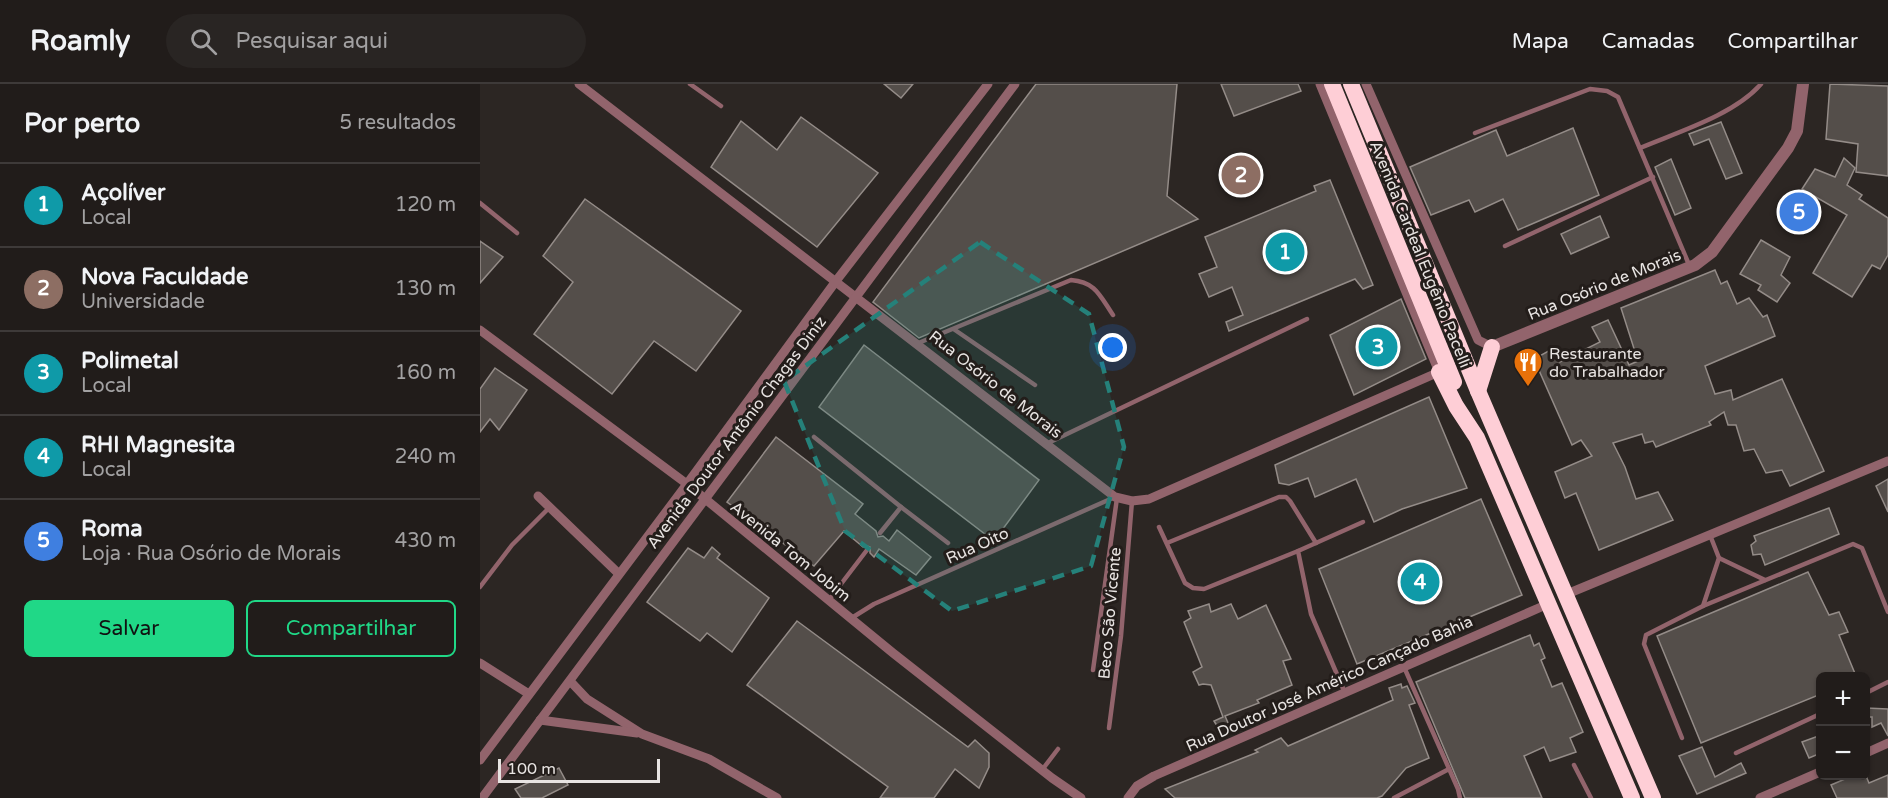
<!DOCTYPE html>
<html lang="pt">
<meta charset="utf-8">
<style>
:root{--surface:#211c1a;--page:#292523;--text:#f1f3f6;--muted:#a2a1a2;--line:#3e3a39;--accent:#20d887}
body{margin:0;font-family:"Varela Round",sans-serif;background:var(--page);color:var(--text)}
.controls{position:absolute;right:18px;bottom:18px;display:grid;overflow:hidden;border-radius:9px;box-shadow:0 2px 4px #0004}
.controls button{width:54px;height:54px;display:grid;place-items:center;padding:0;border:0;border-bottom:2px solid var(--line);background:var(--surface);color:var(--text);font:30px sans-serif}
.scale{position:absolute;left:18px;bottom:15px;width:162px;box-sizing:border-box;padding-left:6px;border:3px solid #e8e4e2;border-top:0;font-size:16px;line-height:21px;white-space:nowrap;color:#e8e4e2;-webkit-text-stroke:4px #231d1a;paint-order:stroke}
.you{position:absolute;left:633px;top:264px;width:21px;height:21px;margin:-15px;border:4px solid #fff;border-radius:50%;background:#1a73e8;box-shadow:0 0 0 9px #1a73e833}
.badge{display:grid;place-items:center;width:39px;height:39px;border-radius:50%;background:var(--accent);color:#fff;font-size:20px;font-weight:700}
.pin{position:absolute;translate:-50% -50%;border:3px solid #fff;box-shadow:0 2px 6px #0006}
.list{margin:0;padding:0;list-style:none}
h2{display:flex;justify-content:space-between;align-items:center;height:78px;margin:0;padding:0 24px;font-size:26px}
h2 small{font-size:20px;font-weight:400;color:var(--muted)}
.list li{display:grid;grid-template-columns:39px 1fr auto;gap:18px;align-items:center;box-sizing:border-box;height:84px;padding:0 24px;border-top:2px solid var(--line)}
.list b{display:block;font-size:22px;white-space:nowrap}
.list p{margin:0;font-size:20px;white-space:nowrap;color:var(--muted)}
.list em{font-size:20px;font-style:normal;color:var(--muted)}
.actions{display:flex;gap:12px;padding:18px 24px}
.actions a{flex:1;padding:14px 0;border:2px solid var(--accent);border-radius:9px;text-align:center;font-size:21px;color:var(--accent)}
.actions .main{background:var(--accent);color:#111}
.icon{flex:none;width:33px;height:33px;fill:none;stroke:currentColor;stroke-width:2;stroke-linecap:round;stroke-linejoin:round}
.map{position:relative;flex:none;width:1408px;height:714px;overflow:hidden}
header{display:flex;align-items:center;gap:36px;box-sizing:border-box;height:84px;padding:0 30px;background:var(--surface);border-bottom:2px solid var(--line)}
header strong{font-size:28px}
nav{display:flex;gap:33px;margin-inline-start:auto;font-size:21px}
.search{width:420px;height:54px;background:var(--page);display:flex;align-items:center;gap:15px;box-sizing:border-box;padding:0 21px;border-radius:33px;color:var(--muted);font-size:22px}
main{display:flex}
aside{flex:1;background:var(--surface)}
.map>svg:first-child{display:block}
</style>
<header>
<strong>Roamly</strong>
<div class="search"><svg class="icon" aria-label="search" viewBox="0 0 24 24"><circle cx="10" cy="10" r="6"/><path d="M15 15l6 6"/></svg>Pesquisar aqui</div>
<nav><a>Mapa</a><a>Camadas</a><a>Compartilhar</a></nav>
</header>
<main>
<aside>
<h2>Por perto<small>5 resultados</small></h2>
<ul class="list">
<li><span class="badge" style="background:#0f9aa8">1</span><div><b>Açolíver</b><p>Local</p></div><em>120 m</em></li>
<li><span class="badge" style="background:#8d6e63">2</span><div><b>Nova Faculdade</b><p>Universidade</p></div><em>130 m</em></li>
<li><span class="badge" style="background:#0f9aa8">3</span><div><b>Polimetal</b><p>Local</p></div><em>160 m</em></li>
<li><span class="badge" style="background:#0f9aa8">4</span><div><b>RHI Magnesita</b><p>Local</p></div><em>240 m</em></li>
<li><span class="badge" style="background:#3f7fe0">5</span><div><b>Roma</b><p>Loja · Rua Osório de Morais</p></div><em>430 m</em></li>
</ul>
<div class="actions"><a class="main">Salvar</a><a>Compartilhar</a></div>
</aside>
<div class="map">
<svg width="1408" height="714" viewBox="0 0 1408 714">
<rect width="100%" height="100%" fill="#2c2623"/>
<!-- building -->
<g fill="#544e4a" stroke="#948c88" stroke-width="1.5">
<path d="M404,0H433L421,14Z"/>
<path d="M556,0H697L687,112L718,135L439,254L393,218Z"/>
<path d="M741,0H818L821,7L754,32Z"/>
<path d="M1350,0L1408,2V92L1376,88L1378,60L1346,55Z"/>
<path d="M321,33L398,89L337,163L231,83L261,37L297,66Z"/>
<path d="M1241,38L1262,89L1246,95L1229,55L1214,61L1209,50Z"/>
<path d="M1093,44L1119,111L1038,146L1023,115L995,128L989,116L951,131L930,83L1016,46L1027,72Z"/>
<path d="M1364,74L1375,84L1367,101L1382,111L1379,115L1408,134V171L1400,185L1392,181L1372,213L1333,189L1367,131L1322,105L1335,85L1355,93Z"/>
<path d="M1191,75L1211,124L1195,131L1175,83Z"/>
<path d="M850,96L893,201L883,205L875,195L749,247L746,238L763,231L752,203L729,213L719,190L737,183L725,153L836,107L834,102Z"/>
<path d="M105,115L261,227L216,287L174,257L132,310L54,250L93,198L63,172Z"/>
<path d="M1120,132L1129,153L1091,170L1081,150Z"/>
<path d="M1281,156L1310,173L1301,191L1310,199L1297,218L1278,206L1281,201L1260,190Z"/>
<path d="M0,157L23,173L0,199Z"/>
<path d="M1235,186L1241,200L1247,197L1257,220L1269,214L1283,233L1287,231L1295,252L1225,282L1235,310L1251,306L1253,316L1302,295L1344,387L1310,402L1302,386L1286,389L1274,365L1264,367L1256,341H1248L1244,328L1229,338L1231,341L1176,363L1173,357L1165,359L1162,350L1133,359L1145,383L1156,415L1178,408L1193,436L1119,466L1096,409L1085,414L1075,388L1112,372L1101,356L1092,361L1054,275L1074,264L1080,278L1120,258L1112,243L1128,236L1149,281L1158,277L1141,224Z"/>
<path d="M921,215L946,275L874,311L850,251Z"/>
<path d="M384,261L559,396L514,457L339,323Z"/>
<path d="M15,284L47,306L19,346L10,335L0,348V305Z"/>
<path d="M949,313L987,404L922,425L894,438L876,395L835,413L828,394L809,401L799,399L795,381Z"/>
<path d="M296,353L383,420L375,430L396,447L398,453L403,452L409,457L417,446L451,473L436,491L399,465L394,473L390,469V463L387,462L383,463L364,447L334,482L247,418Z"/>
<path d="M1408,395V428L1396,402Z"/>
<path d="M1001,415L1042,511L877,580L839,485Z"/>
<path d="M1349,424L1359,450L1285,481L1281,470L1273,471L1271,461L1276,457L1274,452Z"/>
<path d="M232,463L240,470L237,474L289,514L252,568L227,549L220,557L167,518L208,464L224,474Z"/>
<path d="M1328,488L1349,531L1359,528L1368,548L1359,551L1376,592H1341V610L1221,659L1177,552Z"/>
<path d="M729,520L731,528L751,520L758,535L786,521L811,575L803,577L812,601L777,616L779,619L745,632L749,641L739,645L734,637L743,633L731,601L723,600L719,601L713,588L722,583L704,538L711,534L708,527Z"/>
<path d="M317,537L488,663L495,656L509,669V683L499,704L475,685L454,714H400L408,703L267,601Z"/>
<path d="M1050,551L1054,562L1059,559L1065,574L1061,576L1072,603L1082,599L1103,648L1090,654L1096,668L1070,677L1064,663L1044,672L1062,714H985L936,598Z"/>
<path d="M921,600L922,604L927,602L935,619L929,621L949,674L926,684L902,712L897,714H695L685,705L778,668L775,666L801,654L808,662L913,616L909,604Z"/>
<path d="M1386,624L1408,625V652L1401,639L1392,643V633H1386Z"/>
<path d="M1341,651V669L1329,674L1322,658Z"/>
<path d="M1222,663L1235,693L1261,679L1266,689L1217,710L1199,672Z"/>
<path d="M79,684L88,701L62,714H41L35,705Z"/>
<path d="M1408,691V714H1357L1351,701L1372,692H1386L1389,699Z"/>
</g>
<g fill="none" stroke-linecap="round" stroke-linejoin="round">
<!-- service -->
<g stroke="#92646c" stroke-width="4.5">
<path d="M210,0L241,22"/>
<path d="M995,49L1110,5L1127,7L1138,13L1210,183"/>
<path d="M1160,64C1198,48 1254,31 1281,0"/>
<path d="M0,119L37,149"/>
<path d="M1025,162L1173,93"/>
<path d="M475,246L555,301"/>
<path d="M436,260L591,196C616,198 620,212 633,231"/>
<path d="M334,353L421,423L400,449"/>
<path d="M566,360L827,235"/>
<path d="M421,423L468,459"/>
<path d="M679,443L705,499L713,504L724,505L818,467"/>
<path d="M687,459L799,413H806L810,417L836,459"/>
<path d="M1239,474L1285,496"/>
<path d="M0,503L32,461L70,423"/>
<path d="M348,517L387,466"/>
<path d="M1223,522L1373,460L1382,464L1408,528"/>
<path d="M370,535L394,520L635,413"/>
<path d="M924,583L978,705L980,714"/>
<path d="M613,586L637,414"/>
<path d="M865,609L831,530L818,467L883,438"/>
<path d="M1386,609L1408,598"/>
<path d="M629,644L641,552L652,417"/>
<path d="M1202,654L1164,560L1166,551L1223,522L1239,474L1230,451"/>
<path d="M1256,669L1340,630"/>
<path d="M1094,681L1111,714"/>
<path d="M562,686L578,665"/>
<path d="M914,714L969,685"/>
</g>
<!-- minor -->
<g stroke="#92646c" stroke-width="9">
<path d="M99,0L635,413L652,417L669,415L959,288L840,0"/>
<path d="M886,0L998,256L1012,263"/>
<path d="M0,246L207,400L413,569L572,694L601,714"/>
<path d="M58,412L139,490"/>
<path d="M1087,510L1408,377"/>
<path d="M0,579L49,610"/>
<path d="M90,597L107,615L162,650L229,675L297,714"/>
<path d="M60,636L157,649"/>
<path d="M1386,669L1408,659"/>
<path d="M0,676L207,400L356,197L508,0"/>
<path d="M2,714L535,0"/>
<path d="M648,714L657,702L674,692L1068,520"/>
<path d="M1280,714L1340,688"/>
</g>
<!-- tertiary -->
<path stroke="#92646c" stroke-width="12" d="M1012,263L1215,181L1232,168L1308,64L1317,47L1323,0"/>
<!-- motorway -->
<g stroke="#feced6" stroke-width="16">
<path d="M852,0L974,298"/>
<path d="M871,0L998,307L1173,714"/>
<path d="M959,288L976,322L997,354L1152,714"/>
<path d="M998,307L1012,263"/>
</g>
</g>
<!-- marked area -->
<path fill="#25817a" fill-opacity="0.2" stroke="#25817a" stroke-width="4.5" stroke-dasharray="12 8" stroke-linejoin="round" d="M500,158L609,230L644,363L611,482L472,527L365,447L304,297Z"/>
<!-- icons -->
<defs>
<g id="restaurant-pin" transform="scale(1.5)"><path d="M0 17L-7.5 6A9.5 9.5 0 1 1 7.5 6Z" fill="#e8710a" stroke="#231d1a"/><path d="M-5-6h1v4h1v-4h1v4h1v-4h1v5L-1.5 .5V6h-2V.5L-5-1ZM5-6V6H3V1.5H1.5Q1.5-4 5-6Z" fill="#fff"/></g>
</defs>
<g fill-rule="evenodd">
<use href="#restaurant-pin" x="1048" y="278"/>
</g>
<g text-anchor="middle" stroke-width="6" stroke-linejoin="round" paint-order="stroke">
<!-- street labels -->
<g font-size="16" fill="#e8e4e2" stroke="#231d1a">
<text transform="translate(941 170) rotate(68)" y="6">Avenida Cardeal Eugênio Pacelli</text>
<text transform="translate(1124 200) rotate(-22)" y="6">Rua Osório de Morais</text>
<text transform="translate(516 300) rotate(38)" y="6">Rua Osório de Morais</text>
<text transform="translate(256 348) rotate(-53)" y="6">Avenida Doutor Antônio Chagas Diniz</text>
<text transform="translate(497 461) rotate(-24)" y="6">Rua Oito</text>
<text transform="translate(311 467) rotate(39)" y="6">Avenida Tom Jobim</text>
<text transform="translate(629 529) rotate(-85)" y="6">Beco São Vicente</text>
<text transform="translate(849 599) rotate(-24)" y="6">Rua Doutor José Américo Cançado Bahia</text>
</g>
<!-- poi labels -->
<g font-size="16" fill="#e8e4e2" stroke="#231d1a" text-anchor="start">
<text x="1069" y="275">Restaurante<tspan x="1069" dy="18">do Trabalhador</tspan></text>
</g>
</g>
</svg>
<div class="controls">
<button>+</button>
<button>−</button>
</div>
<div class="scale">100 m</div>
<div class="you"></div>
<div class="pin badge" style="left:805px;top:168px;background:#0f9aa8">1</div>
<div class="pin badge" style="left:761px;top:91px;background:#8d6e63">2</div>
<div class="pin badge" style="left:898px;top:263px;background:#0f9aa8">3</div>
<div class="pin badge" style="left:940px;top:498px;background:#0f9aa8">4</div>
<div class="pin badge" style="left:1319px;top:128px;background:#3f7fe0">5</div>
</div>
</main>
